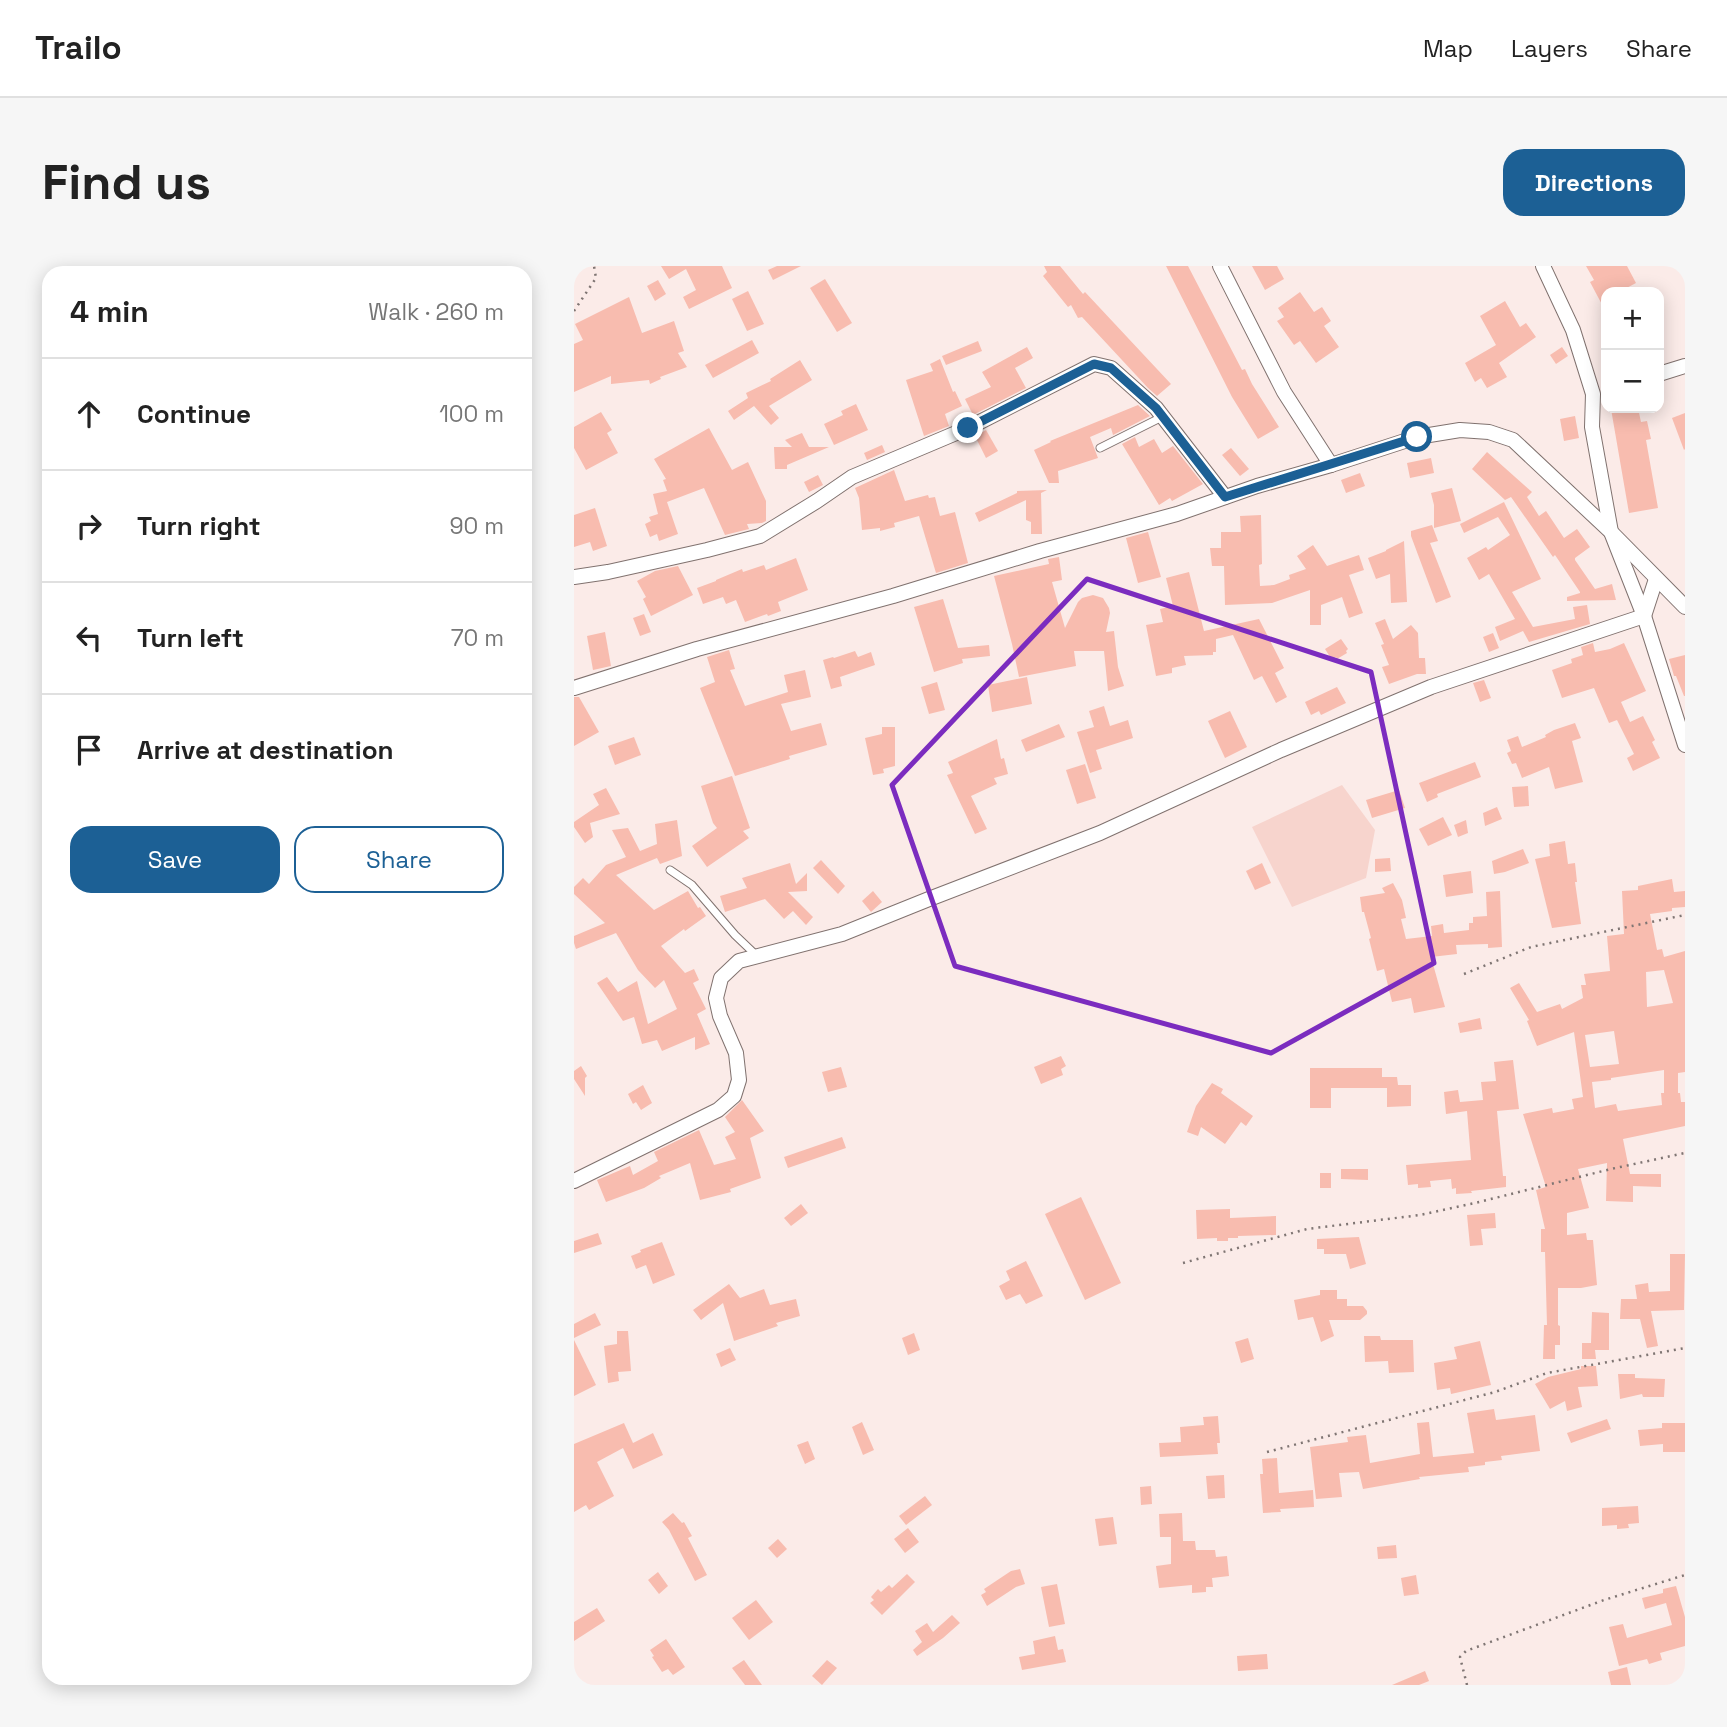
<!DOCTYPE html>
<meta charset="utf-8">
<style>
:root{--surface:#fff;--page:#f6f6f6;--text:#222;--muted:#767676;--line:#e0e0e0;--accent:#1c6095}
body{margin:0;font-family:"Space Grotesk",sans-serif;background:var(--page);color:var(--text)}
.controls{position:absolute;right:21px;top:21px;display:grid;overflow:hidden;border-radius:14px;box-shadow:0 4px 18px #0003}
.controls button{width:63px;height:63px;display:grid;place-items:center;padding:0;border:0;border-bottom:2px solid var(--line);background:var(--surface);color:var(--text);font:35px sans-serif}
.stop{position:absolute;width:21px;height:21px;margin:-16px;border:5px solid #1c6095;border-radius:50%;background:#fff}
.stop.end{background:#1c6095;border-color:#fff;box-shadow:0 2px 7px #0008}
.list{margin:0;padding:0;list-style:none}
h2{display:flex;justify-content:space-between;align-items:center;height:91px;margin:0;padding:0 28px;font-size:30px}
h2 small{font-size:23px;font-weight:400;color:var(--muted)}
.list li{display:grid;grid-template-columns:46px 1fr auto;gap:21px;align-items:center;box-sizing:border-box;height:112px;padding:0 28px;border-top:2px solid var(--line)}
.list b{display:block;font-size:26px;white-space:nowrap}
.list em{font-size:23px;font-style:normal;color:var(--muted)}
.actions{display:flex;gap:14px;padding:21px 28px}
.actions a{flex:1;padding:16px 0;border:2px solid var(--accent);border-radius:21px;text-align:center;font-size:24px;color:var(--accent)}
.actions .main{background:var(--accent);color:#fff}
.icon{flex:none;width:38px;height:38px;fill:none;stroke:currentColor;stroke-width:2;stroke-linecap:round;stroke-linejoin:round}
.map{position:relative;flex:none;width:1111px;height:1419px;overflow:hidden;border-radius:21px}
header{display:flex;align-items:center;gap:42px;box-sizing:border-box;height:98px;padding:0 35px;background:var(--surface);border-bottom:2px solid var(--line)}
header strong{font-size:33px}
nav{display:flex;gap:38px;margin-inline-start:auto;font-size:24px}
.intro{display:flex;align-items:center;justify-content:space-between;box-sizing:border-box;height:168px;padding:0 42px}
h1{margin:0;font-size:49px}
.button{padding:18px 32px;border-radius:21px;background:var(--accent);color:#fff;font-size:24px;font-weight:700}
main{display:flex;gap:42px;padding:0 42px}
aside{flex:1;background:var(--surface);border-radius:21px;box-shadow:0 4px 18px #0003}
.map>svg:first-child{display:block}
</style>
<header>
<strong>Trailo</strong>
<nav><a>Map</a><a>Layers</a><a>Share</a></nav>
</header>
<div class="intro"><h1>Find us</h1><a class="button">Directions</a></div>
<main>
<aside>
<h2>4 min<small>Walk · 260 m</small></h2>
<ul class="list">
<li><svg class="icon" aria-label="ahead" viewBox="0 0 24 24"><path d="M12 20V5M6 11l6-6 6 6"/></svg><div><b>Continue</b></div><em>100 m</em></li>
<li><svg class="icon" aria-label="right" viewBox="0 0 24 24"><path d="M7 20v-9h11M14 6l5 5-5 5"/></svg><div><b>Turn right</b></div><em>90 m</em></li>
<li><svg class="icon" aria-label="left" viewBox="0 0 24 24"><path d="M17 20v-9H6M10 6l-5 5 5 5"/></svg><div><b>Turn left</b></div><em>70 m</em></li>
<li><svg class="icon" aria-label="arrive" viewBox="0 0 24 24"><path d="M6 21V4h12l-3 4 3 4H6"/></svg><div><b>Arrive at destination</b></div></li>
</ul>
<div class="actions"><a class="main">Save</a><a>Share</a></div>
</aside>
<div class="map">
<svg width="1111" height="1419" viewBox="0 0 1111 1419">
<rect width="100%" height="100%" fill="#fbebe8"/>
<!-- green -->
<path fill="#f7d4cd" d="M768,519L801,564L792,612L718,641L678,561Z"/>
<!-- building -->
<g fill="#f8bcaf" fill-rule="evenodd">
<path d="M87,0H148L158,22L115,43L109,31L122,24L112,3L95,13Z"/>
<path d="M203,0H227L199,14L194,4Z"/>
<path d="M470,0H486L509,28L511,26L597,118L583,130L574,122L508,51L504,52L497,39L494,41L469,10L473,6Z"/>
<path d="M592,0H614L668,104L671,103L678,118L705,161L684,173L658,131Z"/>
<path d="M678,0H703L710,13L691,24Z"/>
<path d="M1012,0H1053L1062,17L1045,26H1032V46L1016,16L1020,14Z"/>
<path d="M251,13L278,57L263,66L236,22Z"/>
<path d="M84,14L92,28L81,35L73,20Z"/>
<path d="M174,25L190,58L173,65L158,33Z"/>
<path d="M726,26L740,46L748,41L757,55L750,60L765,81L742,97L726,75L720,79L703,55L710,51L704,42Z"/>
<path d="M55,31L68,67L100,55L110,85L104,87L113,101L86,111L87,113L76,118L75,114L37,118V110L0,126V78L9,74L1,58Z"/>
<path d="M931,35L946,61L952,57L962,71L925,97L933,111L913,122L907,112L901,116L891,97L922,79L906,50Z"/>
<path d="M178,74L185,87L139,112L131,99Z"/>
<path d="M404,75L408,85L372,99L368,90Z"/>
<path d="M453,81L459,92L441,102L452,122L399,149L391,133L417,121L408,106Z"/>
<path d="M988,81L994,90L982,98L976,89Z"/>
<path d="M366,93L379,126L381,125L388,140L371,148L375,160L350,170L332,114L359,105L356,98Z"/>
<path d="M226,94L238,114L195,140L205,152L197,159L180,140L160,154L154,145L174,132L172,127L197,115L196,113Z"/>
<path d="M282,138L294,164L260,179L250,158L269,149L267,145Z"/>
<path d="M564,139L576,150L539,169L537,162L516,171L524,192L484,205L485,217H475L460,184L477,176L476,175Z"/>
<path d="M1044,142H1064L1067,156L1073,155L1077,173L1072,174L1084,242L1055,247L1037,143Z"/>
<path d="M27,146L38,164L33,167L44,187L12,204L0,182V161Z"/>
<path d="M1111,147V183L1110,184L1098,152Z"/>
<path d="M1001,150L1005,172L990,175L986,153Z"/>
<path d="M135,162L158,204L174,196L192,235V255L188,257L173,258L175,263L151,269L130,222L93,236L104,268L85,275L83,268L76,271L71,258L77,255L75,251L84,248L79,228L93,225L89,214L92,213L80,193Z"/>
<path d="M412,164L424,185L412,192L401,170Z"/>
<path d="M228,167L235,181H255L213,199V203H201L200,181H218L211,174Z"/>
<path d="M561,171L565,181L580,173L588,187L599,180L629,218L598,235L596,232L585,239L548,178Z"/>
<path d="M308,179L311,186L293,194L290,187Z"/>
<path d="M657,182L675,203L666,210L648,189Z"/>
<path d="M913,186L958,226L953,231L965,250L972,245L990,272L1003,263L1016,281L1001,292V294L1021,323L1038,318L1042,334L993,335V331L1006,327V326L981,289L979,291L937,231L931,234L898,203Z"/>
<path d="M857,192L860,207L836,212L833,197Z"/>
<path d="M320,204L331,235L354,229L355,232L361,231L366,250L381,246L394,297L362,307L345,250L320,257L321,261L306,265V262L288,264L285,232L281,222Z"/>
<path d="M786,207L791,220L772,227L767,214Z"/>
<path d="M244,209L249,219L235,226L230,216Z"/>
<path d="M878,222L887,255L860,262V239L857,227Z"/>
<path d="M473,224L467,227L468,268H457V256L452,254V234L405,256L401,247L443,227V225Z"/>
<path d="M930,236L967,313L938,326L959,361L1001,353L999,341L1013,339L1016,358L955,376L949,365L926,375L921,361L941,353L915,308L905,314L893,292L912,281L914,284L936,269L924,251L890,267L886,258Z"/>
<path d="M21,242L33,280L19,285L16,276L0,281V249Z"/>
<path d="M687,249L688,298L685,299L686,320L700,319L716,313L715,309L732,303L723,290L739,279L753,300L785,289L790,304L775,309L789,347L775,352L768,331L747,339V359H736V324L698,337L651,339L650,300H638L636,282H647V266H667L666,250Z"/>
<path d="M858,259L864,275L856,277L877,331L862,337L837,270V265Z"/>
<path d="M574,266L587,311L564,317L552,272Z"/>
<path d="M830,275L833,336L817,337L816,308L802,313L794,292L812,285V284Z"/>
<path d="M485,291L488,314L478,316L491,362L504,336L508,332L519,329L529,332L535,342L536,347L532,366L540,365L544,401L550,420L534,425L530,385H500L502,400L445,411L438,378L420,310L475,298L474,293Z"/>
<path d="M222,292L234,324L204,336L207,345L194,350L193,348L171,356L162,334L152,338L149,331L129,338L123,322L142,315V314L168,303L169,306L190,299L192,304Z"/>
<path d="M104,300L119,329L77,350L69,333L72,331L63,315L81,305Z"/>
<path d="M615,306L630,365L685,353L710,402L701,407L713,431L702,437L688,410L680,414L659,369L642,373V386H639V389L610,390L612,399L598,402V407L582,410L572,359L589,356L586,343L599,340L592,312Z"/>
<path d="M369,333L384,382L415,379L416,390L388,393L389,397L360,406L340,341Z"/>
<path d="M70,348L77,366L66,370L59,352Z"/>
<path d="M811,353L819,373L837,359L844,367L845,392H851L852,408H843L815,418L808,401L815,399L807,379L810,378L801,357Z"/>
<path d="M31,366L37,400L19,404L13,370Z"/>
<path d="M919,367L925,382L915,386L909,371Z"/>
<path d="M767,373L774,383L772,385L773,387L763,393L762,391L758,394L751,383Z"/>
<path d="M1019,377L1021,386L1036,383L1050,377L1072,425L1047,436L1056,456L1069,450L1081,474L1078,476L1086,492L1059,505L1053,492L1060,488L1043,454L1035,457L1020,422L988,432L978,404L998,397L997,393L1009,389L1007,381Z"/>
<path d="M155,384L161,403L156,404L171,440L214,426L210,409L231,404L237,431L207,438L217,465L247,457L253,479L215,490L216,493L161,510L126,422L141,416L133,391Z"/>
<path d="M281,385L284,391L297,386L301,399L266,411L268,420L257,423L249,394L259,391L260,392Z"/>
<path d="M1111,389V430H1110L1102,410H1100L1095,393Z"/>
<path d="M453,411L458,438L418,446L414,419Z"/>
<path d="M910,414L917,432L906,436L899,417Z"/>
<path d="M363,416L371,444L355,448L347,421Z"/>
<path d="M763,421L772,437L747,449L745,445L737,449L731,436Z"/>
<path d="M0,431H5L25,466L0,480Z"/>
<path d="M530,440L536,460L554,454L559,472L522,484L528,503L516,507L503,466L520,461L515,445Z"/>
<path d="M656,445L673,481L651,492L634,455Z"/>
<path d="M1001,457L1007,472L998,475L1009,516L981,523L975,501L948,512L942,497L938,498L933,487L937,485L933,474L944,470L948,481L972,471L971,469L980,464Z"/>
<path d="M485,458L491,471L452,486L447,474Z"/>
<path d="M308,461H321V500L309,503L310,507L299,509L291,472L308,468Z"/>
<path d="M60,471L67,489L41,499L34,480Z"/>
<path d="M423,473L427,493L430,492L434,508L420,512L423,518L397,530L413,563L401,568L373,509L379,507L374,496Z"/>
<path d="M901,496L907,511L863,528L864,531L853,536L845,517Z"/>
<path d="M511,498L522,532L503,538L492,504Z"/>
<path d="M158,510L176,562L169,565L175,572L133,601L118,580L143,562L139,557L127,520Z"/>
<path d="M954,520L955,540L940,541L938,521Z"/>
<path d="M32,522L46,548L16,557L19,571L11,577L0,561V556L25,539L19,528Z"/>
<path d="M825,524L831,542L798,552L792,534Z"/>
<path d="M923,541L928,553L911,560L909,547Z"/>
<path d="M869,551L878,569L854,580L845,563Z"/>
<path d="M103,554L108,590L86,598L83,592L42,609L80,644L114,625L124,642L126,641L132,650L111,665L110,663L87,680L111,707L120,703L125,714L119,717L132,743L123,748L136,778L121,784V771L88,785L83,774L68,778L60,751L49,755L23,717L33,711L44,726L63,715L74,758L103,743L90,714L81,722L64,704L42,667L2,683L0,677V670L31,657L0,628V621L9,612L15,618L32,599L52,591L38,564L54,562L66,585L83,578L81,558Z"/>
<path d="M892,554L894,567L884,571L880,559Z"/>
<path d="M991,575L994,598L1001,597L1003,616H1001L1007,658L978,662L961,593L976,590L975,578Z"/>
<path d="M949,583L955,597L931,606L920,608L918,595Z"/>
<path d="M816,592L817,605L801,606V593Z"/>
<path d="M247,594L271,620L264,628L239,602Z"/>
<path d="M216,597L222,618L233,607V625L214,626L239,651L232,659L219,645L210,653L191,633L151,646L146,630L173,622L168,612Z"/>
<path d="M688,597L697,617L681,624L672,605Z"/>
<path d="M897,605L899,627L872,631L869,609Z"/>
<path d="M1098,613L1100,626L1111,625V641L1098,642V645L1076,648L1083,684L1088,683L1090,691L1111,685V806L1104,807V827H1106L1107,836H1111V860L1049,873L1056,908H1087V921L1059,920V936L1032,935L1033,897L1004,903L1015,942L993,947V969L1012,967L1013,974H1019L1023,1019L1007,1022H984V1059L986,1060V1079H981V1093H969L970,1059H973L971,986H967V963H971L962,924L972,921L949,848L978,842L979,847L1000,843L998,833L1009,831L1000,766L963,780L953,755L955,754L936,722L945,717L963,746L986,738L988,743L1009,732L1007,719H1012L1010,708L1036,705L1033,670L1050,668L1048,625L1064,624V620ZM1090,704L1099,737L1073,741L1072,706ZM1040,765L1045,798L1016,801L1011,769ZM1090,804V827H1087L1088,839L1044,845L1042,838L1021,842L1018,816L1037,814V812Z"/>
<path d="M819,617L828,634L832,652L827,653L832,673L858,670L857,660L869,658L870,667L895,664V657H899V651L913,650L912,626L926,625L928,681L914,682V678L882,679L883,688L857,691L871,741L840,747L837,732L818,736L810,703L803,705L795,673L797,672L790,646H788L786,631L811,627L808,622Z"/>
<path d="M299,625L308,636L297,646L288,635Z"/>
<path d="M906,752L908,763L886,767L884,757Z"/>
<path d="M487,790L492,800L487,803L489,809L467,818L460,801Z"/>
<path d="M939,794L945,843L923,845L929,910H932V921L897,925L898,927L882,928V922L878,923L877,913L856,915L857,921L844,922V918L834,919L832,899L897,894L893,845L872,848L870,826L884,824L886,836L909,834L907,816L922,815L920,796Z"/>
<path d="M7,800L13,810L11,812V830L0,813V805Z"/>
<path d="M267,801L273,821L254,826L248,806Z"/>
<path d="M736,802H808V811H823L824,819H837V840L813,841V822H757V842H736Z"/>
<path d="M638,817L649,823L647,827L679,850L672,860L667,856L651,878L627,861L624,870L613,866L622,840Z"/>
<path d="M69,819L78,837L67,844L62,836L59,838L54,828Z"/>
<path d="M168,834L190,865L176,872L187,912L156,923L157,926L126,934L116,897L85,910L87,912L70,922L32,936L23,914L56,900L59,909L84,895L80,886L125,864L140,899L162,893L151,871L161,866L151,851Z"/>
<path d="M268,871L272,882L214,902L210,891Z"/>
<path d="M767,903H794V914L767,913Z"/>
<rect x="746" y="907" width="11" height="15"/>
<path d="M507,931L547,1017L511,1034L471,948Z"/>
<path d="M227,938L234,947L217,960L210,952Z"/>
<path d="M656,943V952L702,950V969L664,970V972H654V975H643V972L623,973L622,944Z"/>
<path d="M921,947L922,962L907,963L909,979L896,980L893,949Z"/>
<path d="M24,967L28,978L0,987V975Z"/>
<path d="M785,971L792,998L776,1003L772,988H750V983H743V973Z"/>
<path d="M88,976L101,1009L79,1018L72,999L62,1003L57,990L67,986L66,984Z"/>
<path d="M1096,988H1111L1110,1044L1077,1045L1084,1080L1073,1082L1066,1053H1046L1047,1033H1063L1061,1019L1074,1017L1075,1026L1096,1025Z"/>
<path d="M452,995L469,1030L452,1038L446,1028L432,1034L425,1020L436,1014L432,1005Z"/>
<path d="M155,1018L166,1032L190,1023L196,1039L222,1033L226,1050L202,1057L204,1060L160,1075L149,1037L127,1054L119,1044Z"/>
<path d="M746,1024H763V1033H773V1040H789L793,1045V1048L786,1054H755L760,1070L747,1076L739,1051L724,1054L720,1034L746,1029Z"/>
<path d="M1018,1046L1035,1047V1084H1021L1022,1093H1008V1077H1017Z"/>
<path d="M21,1047L27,1059L0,1072V1058Z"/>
<path d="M43,1065H54L57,1105L44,1106L45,1115L34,1117L30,1080L43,1078Z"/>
<path d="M340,1067L346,1084L334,1089L328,1072Z"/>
<path d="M790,1070H806L807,1074H839L840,1106L815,1107L814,1095L791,1096Z"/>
<path d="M674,1072L680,1093L667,1097L661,1076Z"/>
<path d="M0,1074L22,1119L0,1130Z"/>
<path d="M906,1075L917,1119L877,1128L876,1122L863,1124L860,1097L883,1093L880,1081Z"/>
<path d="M156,1082L162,1094L147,1101L142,1088Z"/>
<path d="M1007,1100H1022L1024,1120L1004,1121L1008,1141L993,1145L991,1135L976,1143L961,1118L974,1111L1007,1103Z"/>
<path d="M1044,1108H1061V1112L1091,1113L1090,1131H1069L1068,1128L1046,1133Z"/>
<path d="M920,1143L922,1154L961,1149L966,1185L927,1190L928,1194L911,1196V1199L894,1201L895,1206L845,1211L846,1213L789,1223L785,1206L765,1207L768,1231L742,1233L736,1181L774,1176L773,1171L792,1169L796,1197L846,1188L843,1157L855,1156L859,1191L900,1187L893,1147Z"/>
<path d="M644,1150L646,1177H643L644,1188L586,1191L585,1177L607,1176L606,1161L630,1159L629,1151Z"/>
<path d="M1033,1153L1037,1163L997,1177L993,1167Z"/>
<path d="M288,1156L300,1184L289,1189L278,1161Z"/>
<path d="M50,1157L59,1177L79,1167L89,1189L59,1203L49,1182L23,1196L40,1230L15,1244L12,1239L0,1246V1178Z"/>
<path d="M1088,1157H1111V1186H1089V1178L1066,1180L1064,1164L1088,1162Z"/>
<path d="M234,1175L241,1193L231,1198L223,1179Z"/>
<path d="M703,1192L705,1227L739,1224L740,1241L706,1243L707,1246L689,1247L686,1208H689L688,1193Z"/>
<path d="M650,1209L651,1232L634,1233L632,1210Z"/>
<path d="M577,1220L578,1238L567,1239L566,1221Z"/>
<path d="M351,1230L358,1239L332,1259L325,1250Z"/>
<path d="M1064,1240L1065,1257L1054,1258L1055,1262L1043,1263V1259L1028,1260V1242Z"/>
<path d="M99,1247L108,1257L110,1256L118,1270L114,1272L133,1309L121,1315L95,1264L88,1256Z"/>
<path d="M608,1247L609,1275H621L622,1284H641L642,1291L653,1290L655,1310L638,1312L639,1321H632V1326L618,1327V1319L585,1322L582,1300L597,1298V1271H586L585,1248Z"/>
<path d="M539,1251L543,1278L525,1280L521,1253Z"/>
<path d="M334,1262L345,1276L331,1287L320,1273Z"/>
<path d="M204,1273L213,1283L203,1292L194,1282Z"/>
<path d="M822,1279L823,1292L804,1293L803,1281Z"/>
<path d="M446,1303L451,1318L442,1321L413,1340L407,1329L412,1326L410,1323L437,1305Z"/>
<path d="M84,1306L94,1320L85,1328L74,1314Z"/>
<path d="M333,1308L341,1316L308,1349L296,1337L300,1334L297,1331L304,1323L307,1326L315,1319L318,1322Z"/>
<path d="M842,1309L845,1328L830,1330L827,1312Z"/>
<path d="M483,1318L491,1358L475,1361L467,1321Z"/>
<path d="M1102,1320L1111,1351V1380L1086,1387L1088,1394L1075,1398L1073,1393L1045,1400L1035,1361L1049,1358L1053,1372L1098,1359L1092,1337L1071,1343L1068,1332L1089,1327V1323Z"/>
<path d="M182,1334L199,1356L175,1374L158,1352Z"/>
<path d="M23,1342L31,1355L0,1375V1356Z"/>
<path d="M378,1349L386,1357L369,1372L343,1390L339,1384L348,1376L341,1365L353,1357L359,1366Z"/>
<path d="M481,1370L484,1384L489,1383L492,1396L448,1404L445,1391L461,1388L459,1375Z"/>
<path d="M92,1373L111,1401L99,1409L94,1403L88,1406L78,1391L80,1390L76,1384Z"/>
<path d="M693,1388L694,1403L664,1405L663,1390Z"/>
<path d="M170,1394L188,1419H171L158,1402Z"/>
<path d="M253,1394L263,1402L248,1419L238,1410Z"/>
<path d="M1053,1401L1057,1419H1037L1034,1406Z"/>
<path d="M851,1405L855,1415L845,1419H818Z"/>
</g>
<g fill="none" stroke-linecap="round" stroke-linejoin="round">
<!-- service casing -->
<g stroke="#80726f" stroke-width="9">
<g id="service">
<path d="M526,182L588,151"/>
<path d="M96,604L118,619L161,669L183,690"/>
</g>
</g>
<!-- minor casing -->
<g stroke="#80726f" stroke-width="16">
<g id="minor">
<path d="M646,0L710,126L757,199L843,171L886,164L915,166L939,174L1037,266L1111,341"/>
<path d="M969,0L999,64L1019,128L1018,161L1037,266L1070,350L1111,479"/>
<path d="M1085,108L1111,100"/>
<path d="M0,311L34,306L133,284L186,270L243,235L278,211L394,162L520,98L537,102L582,142L651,231"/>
<path d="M0,422L123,383L319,330L466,285L603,248L683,220L757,199"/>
<path d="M0,915L144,844L160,830L165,814L162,787L146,750L142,732L147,712L165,695L268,668L355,633L526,567L707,484L857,421L1070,350L1082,313"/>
</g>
</g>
<!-- path -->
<g stroke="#7f7573" stroke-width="2.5" stroke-dasharray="2 5" stroke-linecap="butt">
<path d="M0,45L22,12L20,0"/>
<path d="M890,708L957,681L1111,649"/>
<path d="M609,997L733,963L846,949L901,937L1037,903L1111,887"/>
<path d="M693,1186L921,1126L973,1107L1111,1082"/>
<path d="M893,1419L886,1391L892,1385L1030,1334L1111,1309"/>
</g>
<!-- service -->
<use href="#service" stroke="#fff" stroke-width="7"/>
<!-- minor -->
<use href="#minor" stroke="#fff" stroke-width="14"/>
</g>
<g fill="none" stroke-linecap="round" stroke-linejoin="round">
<!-- route -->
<path stroke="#1c6095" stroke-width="9" d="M394,162L520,98L537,102L582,142L651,231L843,171"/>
</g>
<!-- marked area -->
<path fill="none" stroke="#7b2cbf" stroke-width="5" stroke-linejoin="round" d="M513,313L797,406L860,697L697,787L381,700L318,519Z"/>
</svg>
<div class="controls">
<button>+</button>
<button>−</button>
</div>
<div class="stop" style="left:843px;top:171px"></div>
<div class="stop end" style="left:394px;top:162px"></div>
</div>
</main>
